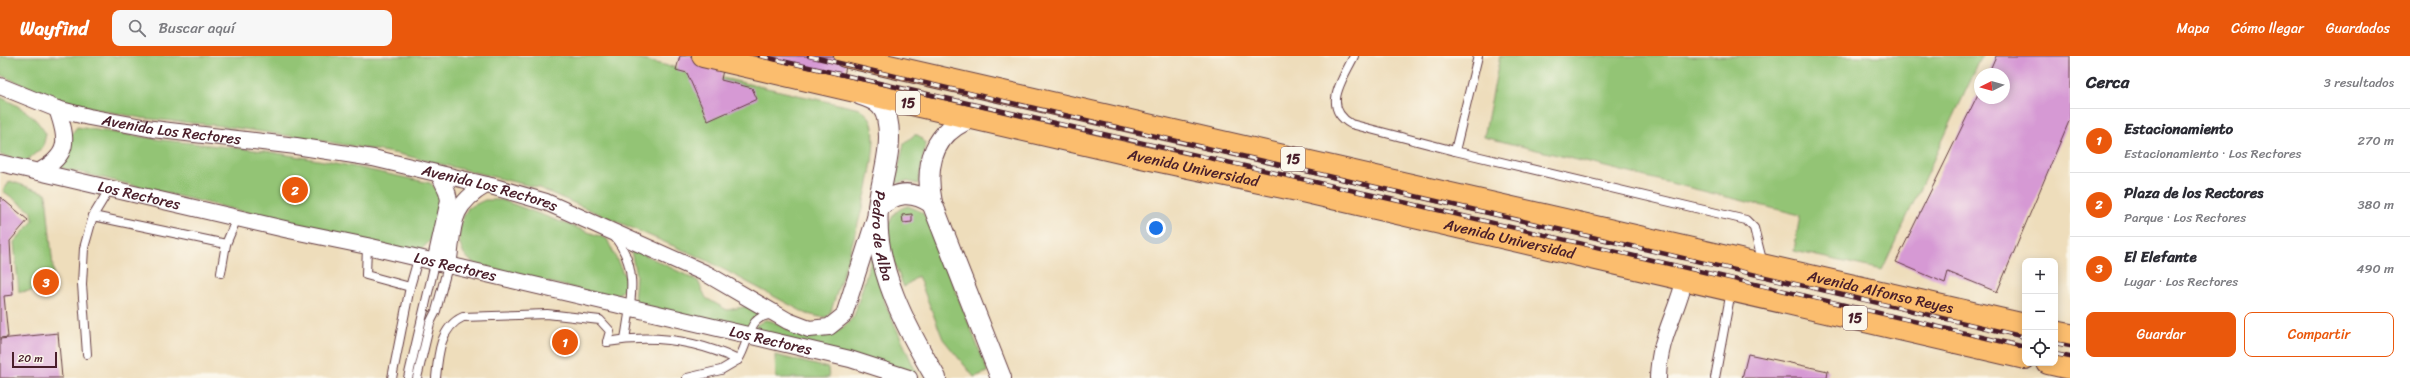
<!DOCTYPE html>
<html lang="es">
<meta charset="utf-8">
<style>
:root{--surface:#fff;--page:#f7f7f7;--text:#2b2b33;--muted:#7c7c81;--line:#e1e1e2;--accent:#ea580c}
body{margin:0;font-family:Sriracha,sans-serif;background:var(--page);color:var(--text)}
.controls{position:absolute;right:12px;bottom:12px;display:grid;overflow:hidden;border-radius:8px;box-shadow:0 2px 10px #0003}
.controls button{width:36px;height:36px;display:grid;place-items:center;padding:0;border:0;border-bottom:1px solid var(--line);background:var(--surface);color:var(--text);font:20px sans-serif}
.compass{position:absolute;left:1974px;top:12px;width:36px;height:36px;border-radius:50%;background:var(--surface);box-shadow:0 2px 10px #0003;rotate:265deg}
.scale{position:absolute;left:12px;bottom:10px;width:45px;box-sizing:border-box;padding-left:4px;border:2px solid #4a1f2b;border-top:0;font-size:11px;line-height:14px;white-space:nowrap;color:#4a1f2b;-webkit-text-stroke:3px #fbf7ec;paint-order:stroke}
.you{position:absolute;left:1156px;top:172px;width:14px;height:14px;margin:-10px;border:3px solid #fff;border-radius:50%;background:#1a73e8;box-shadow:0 0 0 6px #1a73e833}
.badge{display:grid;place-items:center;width:26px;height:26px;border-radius:50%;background:var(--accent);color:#fff;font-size:13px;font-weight:700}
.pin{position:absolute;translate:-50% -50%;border:2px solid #fff;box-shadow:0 1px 4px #0006}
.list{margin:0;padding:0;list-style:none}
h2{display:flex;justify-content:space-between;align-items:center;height:52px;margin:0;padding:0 16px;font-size:17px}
h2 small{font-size:13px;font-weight:400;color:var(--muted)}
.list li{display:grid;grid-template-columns:26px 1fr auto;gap:12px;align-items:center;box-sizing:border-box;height:64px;padding:0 16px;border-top:1px solid var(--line)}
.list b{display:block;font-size:15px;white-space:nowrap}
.list p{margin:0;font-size:13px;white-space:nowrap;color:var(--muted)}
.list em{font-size:13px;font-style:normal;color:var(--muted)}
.actions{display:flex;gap:8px;padding:12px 16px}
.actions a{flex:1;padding:9px 0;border:1px solid var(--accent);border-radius:8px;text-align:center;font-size:14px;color:var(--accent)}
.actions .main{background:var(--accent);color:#fff}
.icon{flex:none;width:22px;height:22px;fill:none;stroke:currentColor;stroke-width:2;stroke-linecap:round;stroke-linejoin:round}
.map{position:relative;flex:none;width:2070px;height:322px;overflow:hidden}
header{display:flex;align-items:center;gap:24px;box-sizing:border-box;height:56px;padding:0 20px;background:var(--accent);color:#fff}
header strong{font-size:19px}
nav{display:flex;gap:22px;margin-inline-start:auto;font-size:14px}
.search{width:280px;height:36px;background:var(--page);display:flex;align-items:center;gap:10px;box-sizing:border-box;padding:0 14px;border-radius:8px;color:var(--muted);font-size:15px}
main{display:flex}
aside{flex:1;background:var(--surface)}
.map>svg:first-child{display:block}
</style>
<header>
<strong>Wayfind</strong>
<div class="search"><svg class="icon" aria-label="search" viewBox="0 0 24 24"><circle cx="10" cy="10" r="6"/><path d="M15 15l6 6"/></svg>Buscar aquí</div>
<nav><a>Mapa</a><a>Cómo llegar</a><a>Guardados</a></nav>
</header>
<main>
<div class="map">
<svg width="2070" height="322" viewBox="0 0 2070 322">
<rect width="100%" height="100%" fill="#fbf7ec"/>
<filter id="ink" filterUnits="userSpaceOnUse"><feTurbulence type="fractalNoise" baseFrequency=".025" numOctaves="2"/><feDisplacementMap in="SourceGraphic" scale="8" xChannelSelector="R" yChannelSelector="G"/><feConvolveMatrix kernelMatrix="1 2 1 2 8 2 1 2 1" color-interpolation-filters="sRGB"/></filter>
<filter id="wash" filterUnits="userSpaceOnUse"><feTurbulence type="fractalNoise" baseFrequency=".012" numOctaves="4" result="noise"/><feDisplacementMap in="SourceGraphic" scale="16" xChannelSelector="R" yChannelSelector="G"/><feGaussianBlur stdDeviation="0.9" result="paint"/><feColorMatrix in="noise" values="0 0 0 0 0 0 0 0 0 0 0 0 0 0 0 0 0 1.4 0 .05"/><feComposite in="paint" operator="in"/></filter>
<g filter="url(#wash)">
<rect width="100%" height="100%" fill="#edb"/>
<!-- green -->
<g fill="#93c474" stroke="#6e7250">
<path d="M0,0H624L860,53C865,57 871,61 872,67C883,103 843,216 831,255L827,261H820L807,258L706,204L539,132L399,98L304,82L223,70L141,62L105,55L53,41L0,19Z"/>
<path d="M1500,0H1982L1882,214L1794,195L1800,159L1484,81Z"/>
<path d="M0,41C21,51 34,58 46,78L43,91L26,105L0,99Z"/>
<path d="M77,71L163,84L264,95L336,107L430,127C452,142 438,187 415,197L57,111L69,81Z"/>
<path d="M914,79H918L926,87L918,128L906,125L895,127L904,88Z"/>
<path d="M10,125L46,137L55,233L19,236L14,186L33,165L32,156L3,135Z"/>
<path d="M485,144H502L607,183L627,225L623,235L611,241L477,209C454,197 456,172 468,152Z"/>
<path d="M908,150L922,156L928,165L988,316L974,321L943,283L918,220L904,231C895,210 872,159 908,150Z"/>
<path d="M633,193L698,225L706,242L727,254L749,250L761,257L753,263L748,275L634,248L636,219L631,195Z"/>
<path d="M872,200L885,247L916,316L914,318L753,276L755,270L765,264C776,264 786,274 796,277C818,285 841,278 854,260Z"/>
<path d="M775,299L828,312L829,322H776Z"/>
</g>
<g id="blocks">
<!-- building -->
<g fill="#d699d4">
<path d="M680,0H848L841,35L724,8L721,24L752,32L757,43L708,65L687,17L676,14Z"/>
<path d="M1996,0H2070V63L1997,236L1948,216L1945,227L1896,206L1980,34V42H2004V18H1988Z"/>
<path d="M0,141L28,164L10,185L13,239L4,240L8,281L0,282Z"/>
<path d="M912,158V166L903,167L902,159Z"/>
<path d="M58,277L62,322H0V283Z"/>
<path d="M1748,298L1828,315L1827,322H1742Z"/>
</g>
</g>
</g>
<g filter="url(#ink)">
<use href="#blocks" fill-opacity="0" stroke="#633c41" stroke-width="1"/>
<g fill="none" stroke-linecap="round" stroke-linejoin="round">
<!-- service casing -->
<g stroke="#633c41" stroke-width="10">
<g id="service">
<path d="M1354,0C1343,23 1321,51 1351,68L1455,95L1478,0"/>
<path d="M1455,95L1746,164L1754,172L1763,208"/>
<path d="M93,160L110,132"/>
<path d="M613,179C640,210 631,246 625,283"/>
<path d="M226,188L237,162"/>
<path d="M367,190L366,219L410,231"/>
<path d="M607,286C653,278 696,284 738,304L721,314L687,322"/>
<path d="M87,298L82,228L84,192L93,160L226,188L221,217"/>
<path d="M738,304C751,285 746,258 774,259"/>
<path d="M392,322L410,231L418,203"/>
<path d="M408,322L435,207"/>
<path d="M417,322L430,267L436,255L448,210"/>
<path d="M436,322C438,299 440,271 463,261L547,258L600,264L610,275L607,286"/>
<path d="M1715,322L1731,235"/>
</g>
</g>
<!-- minor casing -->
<g stroke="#633c41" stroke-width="18">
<g id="minor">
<path id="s1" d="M0,30L57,53L89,61L153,73L296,90L373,102L491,130L546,146L707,218L788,265L809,273L829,271L844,259L875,162"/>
<path id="s2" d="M0,107L289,174L367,190L850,303L909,322"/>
<path d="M38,116C70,99 68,84 57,53"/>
<path d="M435,207L449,144L447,135L439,118"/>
<path d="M448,210C454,171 448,151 486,129"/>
<path d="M1658,322C1659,281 1676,260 1685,222"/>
</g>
</g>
<!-- tertiary casing -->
<g stroke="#633c41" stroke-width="22">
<g id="tertiary">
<path id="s3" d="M861,39C874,43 884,48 887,62C894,92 881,122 878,152C873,211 907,273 936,322"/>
<path d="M974,61C934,74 924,108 932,147L1001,322"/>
<path d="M878,152C895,135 912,134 932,147"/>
</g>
</g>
<!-- trunk casing -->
<g stroke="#633c41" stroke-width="24">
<g id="trunk">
<path id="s4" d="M703,0L1146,102L1302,135L2025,302"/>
<path id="s5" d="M845,0L2025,269"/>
<path d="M2055,276L2070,279"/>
<path d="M2048,307L2070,312"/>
</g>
</g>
<!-- service -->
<use href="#service" stroke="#fff" stroke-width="8"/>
<!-- minor -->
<use href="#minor" stroke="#fff" stroke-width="16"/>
<!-- tertiary -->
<use href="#tertiary" stroke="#fff" stroke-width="20"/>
<!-- trunk -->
<use href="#trunk" stroke="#fbbd6e" stroke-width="22"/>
<!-- rail casing -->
<g stroke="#4a1f2b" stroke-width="4.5">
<g id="rail">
<path d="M760,0L1399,145L2025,291"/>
<path d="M809,0L2025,281"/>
<path d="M2055,287L2070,290"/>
<path d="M2055,298L2070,301"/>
</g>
</g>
<!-- rail -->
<use href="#rail" stroke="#fbf7ec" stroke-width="3" stroke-dasharray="9" stroke-linecap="butt"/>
</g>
</g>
<g text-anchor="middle" stroke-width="3" stroke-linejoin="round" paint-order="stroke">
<!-- shield labels -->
<g fill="#fbf7ec" stroke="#7f6065" stroke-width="1">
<rect x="896" y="35" width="24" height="24" rx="3"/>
<rect x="1281" y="91" width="24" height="24" rx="3"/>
<rect x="1843" y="250" width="24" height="24" rx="3"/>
</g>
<g font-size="14" font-weight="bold" fill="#4a1f2b">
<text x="908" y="52">15</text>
<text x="1293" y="108">15</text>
<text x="1855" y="267">15</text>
</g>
<!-- street labels -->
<g font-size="15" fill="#4a1f2b" stroke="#fbf7ec">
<text dy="5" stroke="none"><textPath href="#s1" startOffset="178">Avenida Los Rectores</textPath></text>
<text dy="5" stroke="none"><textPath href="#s4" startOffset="503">Avenida Universidad</textPath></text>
<text dy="5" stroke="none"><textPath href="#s1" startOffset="502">Avenida Los Rectores</textPath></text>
<text dy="5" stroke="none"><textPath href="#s2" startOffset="143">Los Rectores</textPath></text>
<text dy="5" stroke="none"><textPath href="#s3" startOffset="156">Pedro de Alba</textPath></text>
<text dy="5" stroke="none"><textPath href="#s4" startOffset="827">Avenida Universidad</textPath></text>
<text dy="5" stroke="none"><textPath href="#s2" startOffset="467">Los Rectores</textPath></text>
<text dy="5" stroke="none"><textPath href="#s5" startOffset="1062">Avenida Alfonso Reyes</textPath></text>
<text dy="5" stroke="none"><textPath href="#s2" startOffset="791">Los Rectores</textPath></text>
</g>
</g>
</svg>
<div class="controls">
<button>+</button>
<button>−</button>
<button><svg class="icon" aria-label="locate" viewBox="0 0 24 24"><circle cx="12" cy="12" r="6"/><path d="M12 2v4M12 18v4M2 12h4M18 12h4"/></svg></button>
</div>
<svg class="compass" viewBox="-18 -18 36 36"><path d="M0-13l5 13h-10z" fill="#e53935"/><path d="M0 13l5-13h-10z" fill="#7c7c81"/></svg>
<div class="scale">20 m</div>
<div class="you"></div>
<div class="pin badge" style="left:565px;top:286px">1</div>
<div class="pin badge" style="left:295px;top:134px">2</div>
<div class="pin badge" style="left:46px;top:226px">3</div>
</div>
<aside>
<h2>Cerca<small>3 resultados</small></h2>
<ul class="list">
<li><span class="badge">1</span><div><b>Estacionamiento</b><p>Estacionamiento · Los Rectores</p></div><em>270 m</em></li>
<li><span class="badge">2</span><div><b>Plaza de los Rectores</b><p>Parque · Los Rectores</p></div><em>380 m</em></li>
<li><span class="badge">3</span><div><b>El Elefante</b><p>Lugar · Los Rectores</p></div><em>490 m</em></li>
</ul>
<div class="actions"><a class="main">Guardar</a><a>Compartir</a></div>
</aside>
</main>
